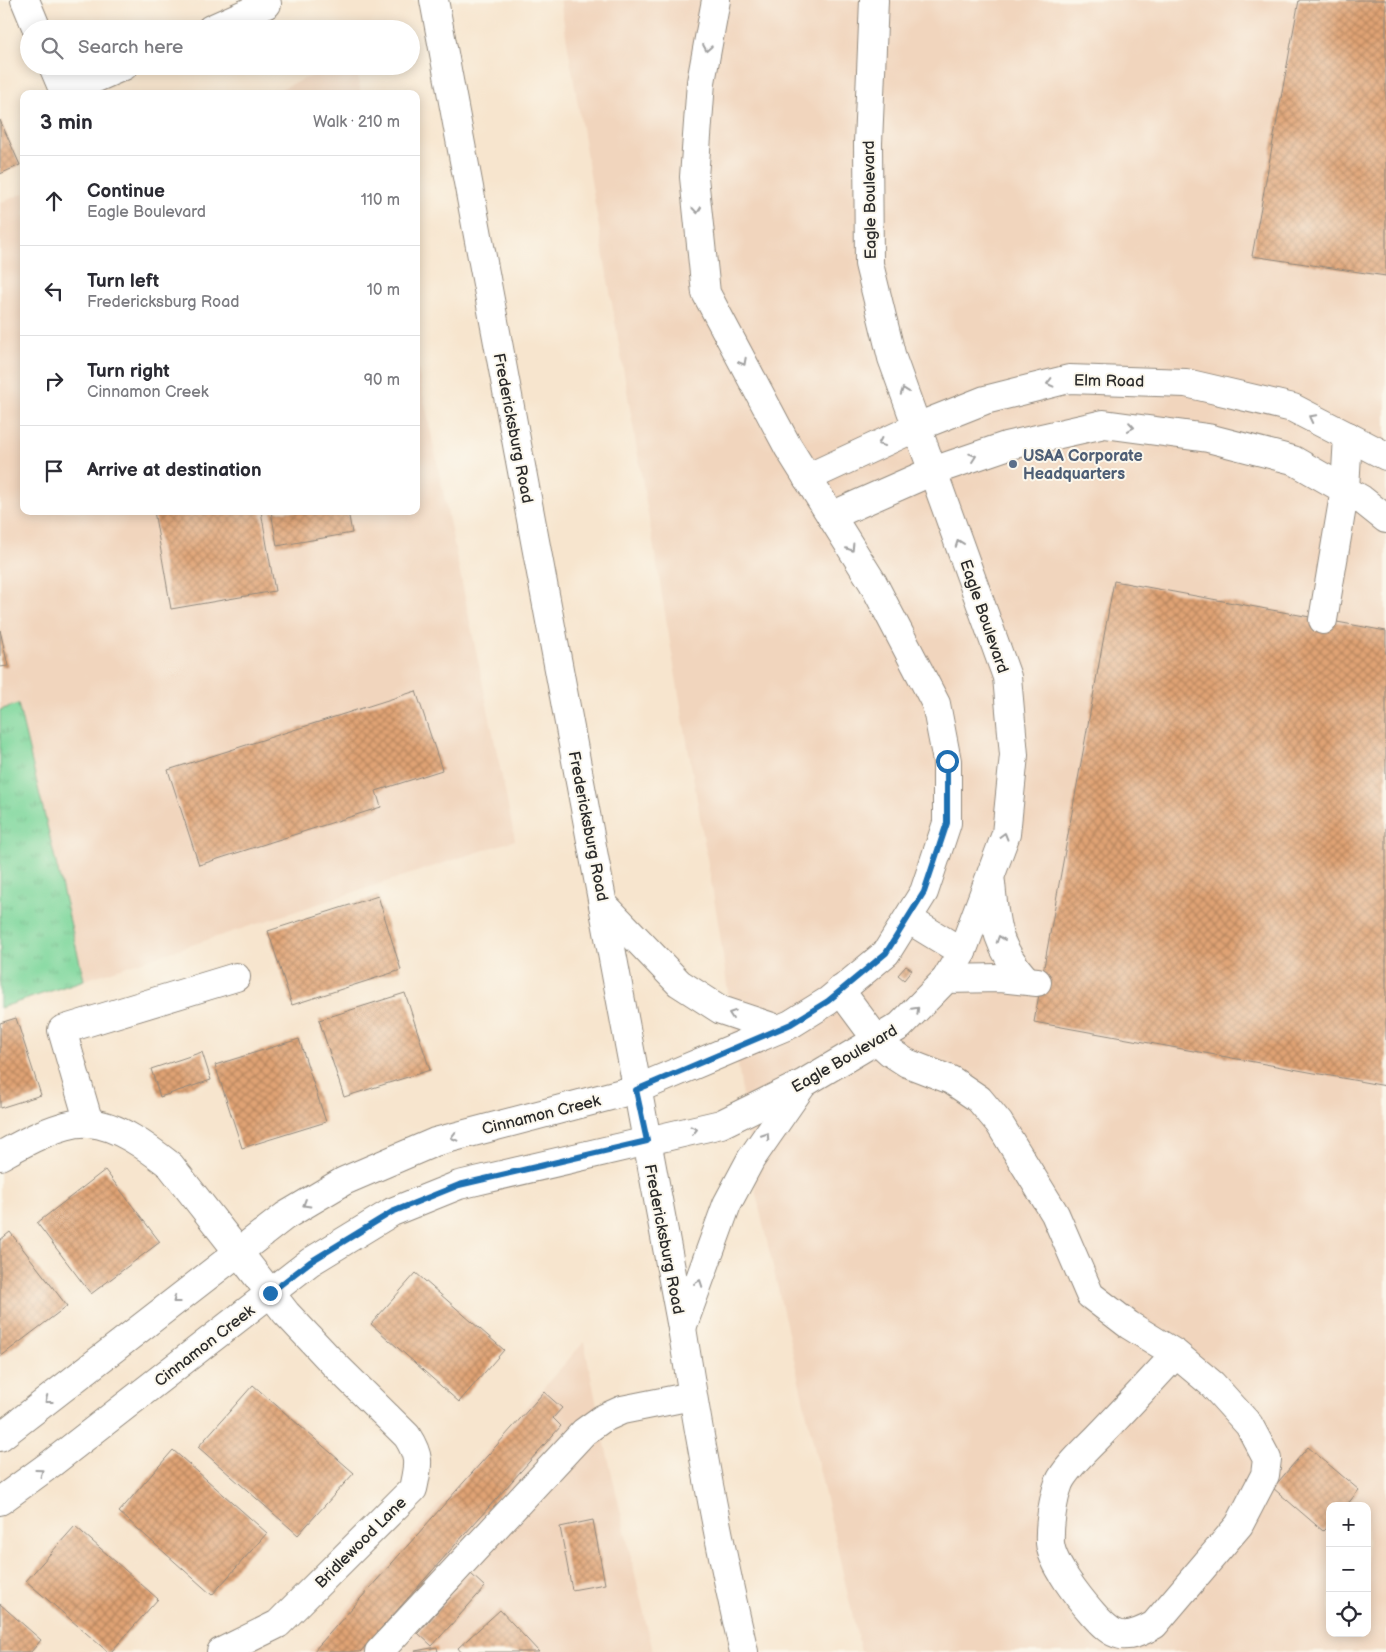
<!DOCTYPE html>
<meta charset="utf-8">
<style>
:root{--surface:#fff;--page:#f7f7f7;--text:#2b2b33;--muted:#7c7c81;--line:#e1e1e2}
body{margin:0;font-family:"Balsamiq Sans",sans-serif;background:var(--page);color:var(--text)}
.controls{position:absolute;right:15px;bottom:15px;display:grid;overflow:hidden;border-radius:10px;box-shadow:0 2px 12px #0003}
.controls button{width:45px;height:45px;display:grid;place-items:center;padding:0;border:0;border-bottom:1px solid var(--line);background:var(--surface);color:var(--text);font:25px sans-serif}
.stop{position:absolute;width:15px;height:15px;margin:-11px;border:4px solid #1f6fb2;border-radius:50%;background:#fff}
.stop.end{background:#1f6fb2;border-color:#fff;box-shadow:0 1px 5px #0008}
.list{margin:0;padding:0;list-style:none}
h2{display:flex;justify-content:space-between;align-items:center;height:65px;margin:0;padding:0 20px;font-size:21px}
h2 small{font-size:16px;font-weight:400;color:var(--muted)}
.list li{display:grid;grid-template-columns:32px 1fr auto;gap:15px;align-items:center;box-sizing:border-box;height:90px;padding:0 20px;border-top:1px solid var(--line)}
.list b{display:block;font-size:19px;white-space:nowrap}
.list p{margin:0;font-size:16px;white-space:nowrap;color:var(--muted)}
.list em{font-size:16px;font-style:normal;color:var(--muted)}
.icon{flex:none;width:28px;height:28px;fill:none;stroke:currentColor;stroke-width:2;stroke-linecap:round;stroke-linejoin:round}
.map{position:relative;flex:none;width:1386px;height:1652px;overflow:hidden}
.search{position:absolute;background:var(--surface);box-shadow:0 2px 12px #0003;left:20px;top:20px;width:400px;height:55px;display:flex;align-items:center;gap:12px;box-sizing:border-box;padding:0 18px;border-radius:28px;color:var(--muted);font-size:19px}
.panel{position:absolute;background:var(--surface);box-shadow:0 2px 12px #0003;left:20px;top:90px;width:400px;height:425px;border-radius:10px}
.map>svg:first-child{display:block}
</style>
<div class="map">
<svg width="1386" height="1652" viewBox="0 0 1386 1652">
<defs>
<pattern id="grass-tufts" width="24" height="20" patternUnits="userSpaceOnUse" patternTransform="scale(1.25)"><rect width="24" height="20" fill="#7ed79c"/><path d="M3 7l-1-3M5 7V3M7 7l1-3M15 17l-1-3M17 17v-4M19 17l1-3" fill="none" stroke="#6db987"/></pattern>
<pattern id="building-cross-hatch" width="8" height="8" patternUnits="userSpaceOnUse" patternTransform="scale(1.25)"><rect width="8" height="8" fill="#e0a374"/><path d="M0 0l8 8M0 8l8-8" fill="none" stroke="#b6855f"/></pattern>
</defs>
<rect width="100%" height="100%" fill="#fbf7ec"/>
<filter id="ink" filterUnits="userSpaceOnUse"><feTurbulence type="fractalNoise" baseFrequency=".02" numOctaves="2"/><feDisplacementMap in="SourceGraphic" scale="10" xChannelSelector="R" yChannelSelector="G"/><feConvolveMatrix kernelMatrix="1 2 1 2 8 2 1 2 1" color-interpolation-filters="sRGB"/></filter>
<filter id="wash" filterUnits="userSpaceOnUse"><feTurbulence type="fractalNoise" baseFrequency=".0096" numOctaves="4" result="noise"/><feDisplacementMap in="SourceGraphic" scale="20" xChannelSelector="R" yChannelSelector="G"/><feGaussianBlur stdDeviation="1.12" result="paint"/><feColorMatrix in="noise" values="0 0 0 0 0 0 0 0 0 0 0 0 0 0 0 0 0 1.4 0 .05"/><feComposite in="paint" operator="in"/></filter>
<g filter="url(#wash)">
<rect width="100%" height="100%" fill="#f7e5ce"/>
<!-- built -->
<g fill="#f1d5bd" fill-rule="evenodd">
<path d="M560,0H1386V1652H861L756,1193L719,928ZM1330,1506H1367V1633H1330Z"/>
<path d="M336,66H356L361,94H268Z"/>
<path d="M24,193V511H416V360L515,840L84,980L18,704L0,710V203Z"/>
<path d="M584,1342L604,1440L653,1652H308Z"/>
</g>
<!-- grass -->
<path fill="url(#grass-tufts)" stroke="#548164" d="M18,704L84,980L0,1008V710Z"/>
<g id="blocks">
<!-- building -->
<g fill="url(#building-cross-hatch)">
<path d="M1299,0H1386V276L1252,256Z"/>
<path d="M0,120L20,165L0,174Z"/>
<path d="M154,511H261L275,591L171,609Z"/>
<path d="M271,511H348L352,533L277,546Z"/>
<path d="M1114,581L1386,631V1086L1034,1022Z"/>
<path d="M0,630L8,666L0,667Z"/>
<path d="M416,691L442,770L376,791L381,807L199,865L168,770Z"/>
<path d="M378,896L401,970L292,1005L268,931Z"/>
<path d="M906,966L912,970L904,980L898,975Z"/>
<path d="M405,993L430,1070L344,1097L319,1020Z"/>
<path d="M16,1018L41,1095L0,1108V1023Z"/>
<path d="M299,1039L326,1122L242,1148L215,1065Z"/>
<path d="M202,1052L211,1080L160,1097L151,1069Z"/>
<path d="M105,1170L160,1242L91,1294L37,1223Z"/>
<path d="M10,1232L67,1306L0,1357V1240Z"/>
<path d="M416,1273L504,1350L459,1402L371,1324Z"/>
<path d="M253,1385L354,1473L298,1535L198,1447Z"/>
<path d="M544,1392L562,1408L553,1418L561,1426L360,1652H313Z"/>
<path d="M1308,1447L1359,1490L1346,1506H1330V1524L1323,1531L1273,1488Z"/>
<path d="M173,1450L267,1533L212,1595L119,1512Z"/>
<path d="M593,1520L605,1584L572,1590L560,1527Z"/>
<path d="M75,1526L158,1599L111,1652H108L26,1581Z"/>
<path d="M471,1574L485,1587L432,1646L418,1633Z"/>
<path d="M0,1604L41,1640L31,1652H0Z"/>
<path d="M500,1610L539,1652H461L458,1648Z"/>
<path d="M437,1647L438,1652H415V1651Z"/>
</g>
</g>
</g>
<g filter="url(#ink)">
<use href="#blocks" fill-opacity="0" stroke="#91887c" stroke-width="1"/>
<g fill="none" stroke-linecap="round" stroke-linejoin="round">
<!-- minor casing -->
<g stroke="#91887c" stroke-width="30">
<g id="minor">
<path d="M25,0L37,29"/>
<path d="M211,29L267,4L266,0"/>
<path d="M53,66L64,92L124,66"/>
<path d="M807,478L917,427L985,400L1069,379L1186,383L1293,408L1386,456"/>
<path d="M831,516L933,471L1006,446L1104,424L1208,438L1293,460L1361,499L1386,519"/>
<path d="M1323,620L1345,489L1348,436"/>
<path d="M991,883C995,926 996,946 1026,980"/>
<path d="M603,904L679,983L721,1010L778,1029"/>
<path d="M908,919L962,952"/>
<path d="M946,979L1000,978L1037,982"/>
<path d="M840,990L877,1040L890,1052L907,1063L951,1080L979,1099L999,1123L1055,1214L1090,1295L1129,1325L1176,1354L1212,1384L1249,1425L1267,1459L1265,1475L1239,1525L1154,1625C1124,1641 1115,1639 1093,1614C1079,1598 1052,1564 1050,1543C1049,1526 1053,1499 1059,1483C1066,1467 1091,1445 1103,1432C1128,1406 1152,1380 1176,1354"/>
<path d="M89,1123L62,1030L236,977"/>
<path d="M0,1156C23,1143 62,1121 89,1123C118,1125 148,1148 170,1165L286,1313L333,1363L407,1436C421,1458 418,1465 413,1489L278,1624L221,1652"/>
<path d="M682,1328L727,1204L751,1159L801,1087"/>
<path d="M0,1437L285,1216L344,1181L435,1142L637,1089L791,1024L828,1001L886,953L924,892L947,823V761L936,704L873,583L788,447L706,293L694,177L701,82L716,0"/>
<path d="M0,1501L52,1463L310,1262L392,1212L459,1185L721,1124L804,1083L900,1026L946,979L962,952L1006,834L1014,755L1007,677L892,358L869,264L868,143L874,0"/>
<path d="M379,1652L584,1432L602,1419L622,1410L692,1396"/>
</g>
</g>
<!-- major casing -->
<g stroke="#91887c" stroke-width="30">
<path id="major" d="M434,0L682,1328C699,1437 719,1545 744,1652"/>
</g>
<!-- minor -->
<use href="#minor" stroke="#fff" stroke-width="28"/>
<!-- major -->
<use href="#major" stroke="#fff" stroke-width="28"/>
</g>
<!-- one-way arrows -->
<defs><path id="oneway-chevron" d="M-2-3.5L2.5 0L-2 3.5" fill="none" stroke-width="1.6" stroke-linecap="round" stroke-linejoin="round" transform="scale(1.25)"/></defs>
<g stroke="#a0a0a0">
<use href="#oneway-chevron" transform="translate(707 48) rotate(100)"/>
<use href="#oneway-chevron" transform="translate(697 210) rotate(84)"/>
<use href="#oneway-chevron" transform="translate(743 362) rotate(62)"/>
<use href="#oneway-chevron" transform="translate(1050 383) rotate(166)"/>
<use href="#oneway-chevron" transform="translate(904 391) rotate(-110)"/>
<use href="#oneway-chevron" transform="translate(1312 418) rotate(-153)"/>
<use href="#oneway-chevron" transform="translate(1131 427) rotate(8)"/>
<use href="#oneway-chevron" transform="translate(881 443) rotate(155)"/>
<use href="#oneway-chevron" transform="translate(973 457) rotate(-19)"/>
<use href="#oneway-chevron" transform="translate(959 543) rotate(-110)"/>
<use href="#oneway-chevron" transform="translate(851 548) rotate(58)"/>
<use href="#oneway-chevron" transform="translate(1004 836) rotate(-74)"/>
<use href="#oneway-chevron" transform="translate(1000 939) rotate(-109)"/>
<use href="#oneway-chevron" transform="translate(916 1010) rotate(-45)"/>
<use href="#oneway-chevron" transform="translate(732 1014) rotate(-161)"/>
<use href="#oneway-chevron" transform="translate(694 1130) rotate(-13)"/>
<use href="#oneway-chevron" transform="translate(766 1136) rotate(-57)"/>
<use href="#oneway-chevron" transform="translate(454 1137) rotate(166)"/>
<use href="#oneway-chevron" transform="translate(306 1204) rotate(149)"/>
<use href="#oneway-chevron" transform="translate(699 1283) rotate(-70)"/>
<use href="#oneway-chevron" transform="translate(176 1300) rotate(142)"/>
<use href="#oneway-chevron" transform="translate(48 1400) rotate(142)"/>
<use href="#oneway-chevron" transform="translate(40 1472) rotate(-36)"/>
</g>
</g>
<g fill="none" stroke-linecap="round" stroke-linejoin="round" filter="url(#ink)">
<!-- route -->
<path stroke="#1f6fb2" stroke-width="6" d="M270,1293L310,1262L392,1212L459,1185L647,1141L636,1090L791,1024L828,1001L886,953L924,892L947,823V761"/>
</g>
<!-- markers -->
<circle fill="#5c6f8a" stroke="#fbf7ec" stroke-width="2" cx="1013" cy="464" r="5"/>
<g text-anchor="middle" stroke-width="4" stroke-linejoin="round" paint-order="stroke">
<!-- street labels -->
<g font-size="16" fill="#2b2b2b" stroke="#fbf7ec">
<text transform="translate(869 200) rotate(-91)" y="6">Eagle Boulevard</text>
<text transform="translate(1109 380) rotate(1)" y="6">Elm Road</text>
<text transform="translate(514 428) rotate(79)" y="6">Fredericksburg Road</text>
<text transform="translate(985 616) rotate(71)" y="6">Eagle Boulevard</text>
<text transform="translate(589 826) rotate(79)" y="6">Fredericksburg Road</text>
<text transform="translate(844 1058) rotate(-30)" y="6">Eagle Boulevard</text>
<text transform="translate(541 1114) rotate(-14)" y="6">Cinnamon Creek</text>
<text transform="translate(665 1239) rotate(79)" y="6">Fredericksburg Road</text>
<text transform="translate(204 1345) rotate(-38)" y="6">Cinnamon Creek</text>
<text transform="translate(360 1542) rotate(-45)" y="6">Bridlewood Lane</text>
</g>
<!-- service labels -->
<g font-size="16" font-weight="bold" fill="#4e5e75" stroke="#fbf7ec" text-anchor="start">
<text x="1023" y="461">USAA Corporate<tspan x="1023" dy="18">Headquarters</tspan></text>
</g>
</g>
</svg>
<div class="controls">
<button>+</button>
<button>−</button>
<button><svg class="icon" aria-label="locate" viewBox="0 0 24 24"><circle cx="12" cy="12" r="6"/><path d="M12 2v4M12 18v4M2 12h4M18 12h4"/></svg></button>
</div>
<div class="stop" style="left:947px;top:761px"></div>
<div class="stop end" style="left:270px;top:1293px"></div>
<div class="search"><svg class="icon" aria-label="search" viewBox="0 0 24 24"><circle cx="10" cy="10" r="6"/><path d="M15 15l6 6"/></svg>Search here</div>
<section class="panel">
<h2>3 min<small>Walk · 210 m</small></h2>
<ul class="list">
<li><svg class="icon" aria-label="ahead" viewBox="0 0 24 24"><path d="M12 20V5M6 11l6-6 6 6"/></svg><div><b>Continue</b><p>Eagle Boulevard</p></div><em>110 m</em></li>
<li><svg class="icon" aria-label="left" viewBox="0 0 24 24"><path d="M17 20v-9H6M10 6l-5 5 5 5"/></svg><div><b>Turn left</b><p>Fredericksburg Road</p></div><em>10 m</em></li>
<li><svg class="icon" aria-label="right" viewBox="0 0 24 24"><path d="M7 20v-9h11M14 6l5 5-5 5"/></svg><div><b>Turn right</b><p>Cinnamon Creek</p></div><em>90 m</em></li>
<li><svg class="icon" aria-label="arrive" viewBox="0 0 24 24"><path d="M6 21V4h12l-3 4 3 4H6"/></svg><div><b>Arrive at destination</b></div></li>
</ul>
</section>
</div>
